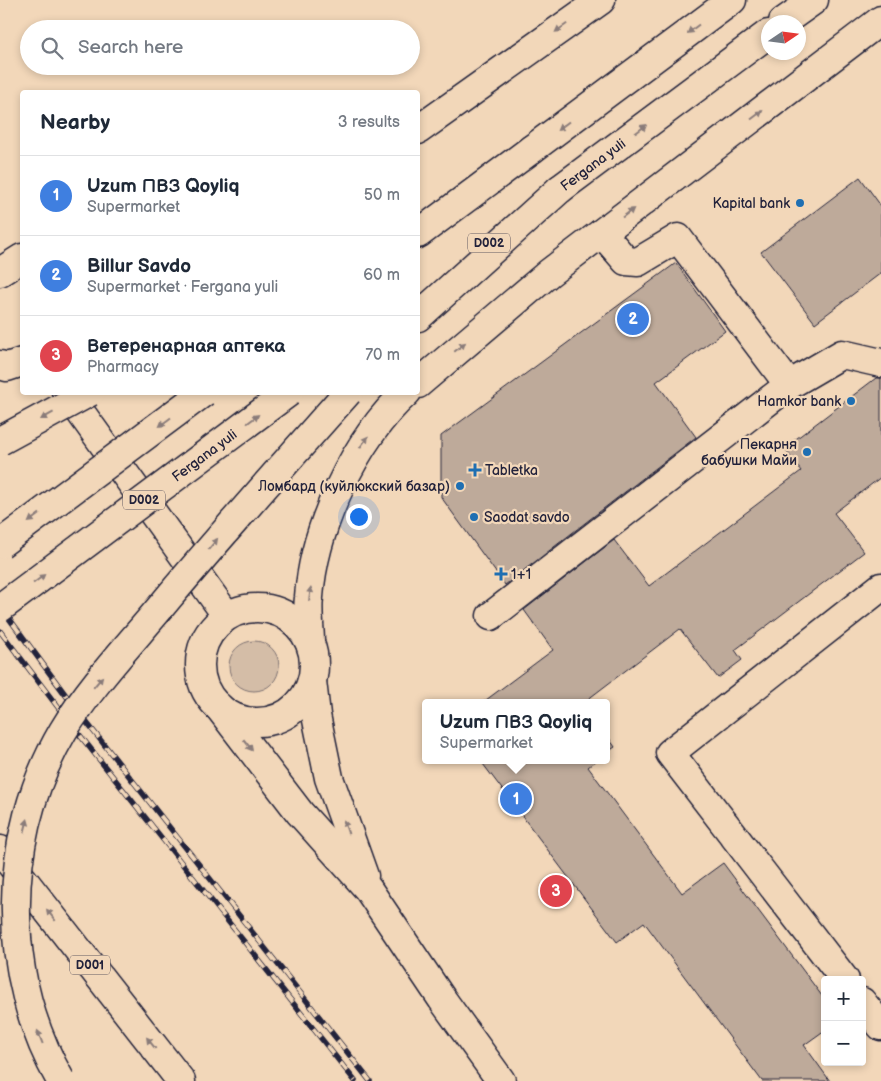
<!DOCTYPE html>
<meta charset="utf-8">
<style>
:root{--surface:#fff;--page:#f6f6f7;--text:#1f2937;--muted:#747a83;--line:#e0e1e3;--accent:#1f6fb2}
body{margin:0;font-family:"Balsamiq Sans",sans-serif;background:var(--page);color:var(--text)}
.controls{position:absolute;right:15px;bottom:15px;display:grid;overflow:hidden;border-radius:5px;box-shadow:0 2px 8px #0003}
.controls button{width:45px;height:45px;display:grid;place-items:center;padding:0;border:0;border-bottom:1px solid var(--line);background:var(--surface);color:var(--text);font:25px sans-serif}
.compass{position:absolute;left:761px;top:15px;width:45px;height:45px;border-radius:50%;background:var(--surface);box-shadow:0 2px 8px #0003;rotate:77deg}
.you{position:absolute;left:358px;top:516px;width:18px;height:18px;margin:-12px;border:4px solid #fff;border-radius:50%;background:#1a73e8;box-shadow:0 0 0 8px #1a73e833}
.badge{display:grid;place-items:center;width:32px;height:32px;border-radius:50%;background:var(--accent);color:#fff;font-size:16px;font-weight:700}
.pin{position:absolute;translate:-50% -50%;border:2px solid #fff;box-shadow:0 1px 5px #0006}
.popup{position:absolute;left:422px;top:699px;width:188px;height:65px;box-sizing:border-box;display:grid;place-content:center;border-radius:5px;background:var(--surface);filter:drop-shadow(0 1px 4px #0005);font-size:16px;white-space:nowrap;color:var(--muted)}
.popup b{font-size:19px;color:var(--text)}
.popup::after{content:'';position:absolute;left:50%;top:100%;margin-left:-10px;border:10px solid transparent;border-top-color:var(--surface)}
.list{margin:0;padding:0;list-style:none}
h2{display:flex;justify-content:space-between;align-items:center;height:65px;margin:0;padding:0 20px;font-size:21px}
h2 small{font-size:16px;font-weight:400;color:var(--muted)}
.list li{display:grid;grid-template-columns:32px 1fr auto;gap:15px;align-items:center;box-sizing:border-box;height:80px;padding:0 20px;border-top:1px solid var(--line)}
.list b{display:block;font-size:19px;white-space:nowrap}
.list p{margin:0;font-size:16px;white-space:nowrap;color:var(--muted)}
.list em{font-size:16px;font-style:normal;color:var(--muted)}
.icon{flex:none;width:28px;height:28px;fill:none;stroke:currentColor;stroke-width:2;stroke-linecap:round;stroke-linejoin:round}
.map{position:relative;flex:none;width:881px;height:1081px;overflow:hidden}
.search{position:absolute;background:var(--surface);box-shadow:0 2px 8px #0003;left:20px;top:20px;width:400px;height:55px;display:flex;align-items:center;gap:12px;box-sizing:border-box;padding:0 18px;border-radius:28px;color:var(--muted);font-size:19px}
.panel{position:absolute;background:var(--surface);box-shadow:0 2px 8px #0003;left:20px;top:90px;width:400px;height:305px;border-radius:5px}
.map>svg:first-child{display:block}
</style>
<div class="map">
<svg width="881" height="1081" viewBox="0 0 881 1081">
<rect width="100%" height="100%" fill="#f2d7b9"/>
<filter id="ink" filterUnits="userSpaceOnUse"><feTurbulence type="fractalNoise" baseFrequency=".02" numOctaves="2"/><feDisplacementMap in="SourceGraphic" scale="10" xChannelSelector="R" yChannelSelector="G"/><feConvolveMatrix kernelMatrix="1 2 1 2 8 2 1 2 1" color-interpolation-filters="sRGB"/></filter>
<g filter="url(#ink)">
<!-- green -->
<circle fill="#d4bda7" stroke="#7b7071" cx="254" cy="666" r="25"/>
<!-- building -->
<g fill="#beaa9a" stroke="#22223b">
<path d="M860,177L881,206V273L815,323L761,252Z"/>
<path d="M676,263L725,331L656,382L696,437L505,585L441,497V436Z"/>
<path d="M876,378H881V477L834,513L864,552L735,650L742,660L718,678L680,629L583,703H482L553,650L524,610L614,540L649,586L801,471L784,448Z"/>
<path d="M606,734L615,747L606,753Z"/>
<path d="M480,760H597L588,767L682,893L723,863L825,1000V1030L804,1045L830,1081H762L644,922L617,942Z"/>
</g>
<g fill="none" stroke-linecap="round" stroke-linejoin="round">
<!-- minor casing -->
<g stroke="#22223b" stroke-width="31">
<g id="minor">
<path d="M418,130L601,0"/>
<path d="M602,233L626,261L638,262L678,238L789,385"/>
<path d="M0,272L22,258"/>
<path d="M0,365L7,367L22,362"/>
<path d="M418,384L549,273L881,20"/>
<path d="M66,392L227,616"/>
<circle cx="257" cy="665" r="57"/>
<path d="M491,616L789,385L842,354L881,363"/>
<path d="M310,643C310,628 307,612 309,597C314,527 355,439 407,392"/>
<path d="M312,681L316,715L329,778L364,876"/>
<path d="M218,706L300,813L368,889L442,999L501,1081"/>
<path d="M845,980L670,753L881,587"/>
<path d="M862,1002L881,1026"/>
</g>
</g>
<!-- major casing -->
<g stroke="#22223b" stroke-width="31">
<g id="major">
<path d="M783,22L814,0"/>
<path d="M532,149L732,0"/>
<path id="s1" d="M560,189L768,34"/>
</g>
</g>
<!-- highway casing -->
<g stroke="#22223b" stroke-width="31">
<g id="highway">
<path d="M418,234L532,149"/>
<path d="M418,317L560,189"/>
<path d="M0,850L181,1081"/>
</g>
</g>
<!-- minor -->
<use href="#minor" stroke="#f2d7b9" stroke-width="28"/>
<!-- major -->
<use href="#major" stroke="#f2d7b9" stroke-width="28"/>
<!-- highway -->
<use href="#highway" stroke="#f2d7b9" stroke-width="28"/>
<!-- rail casing -->
<g stroke="#22223b" stroke-width="5.5">
<g id="rail">
<path d="M0,606L76,709L370,1081"/>
<path d="M0,631L67,719L355,1081"/>
</g>
</g>
<!-- rail -->
<use href="#rail" stroke="#f2d7b9" stroke-width="4" stroke-dasharray="11" stroke-linecap="butt"/>
<!-- highway-bridge casing -->
<g stroke="#22223b" stroke-width="31" stroke-linecap="butt">
<g id="highway-bridge">
<path d="M0,441L90,392"/>
<path d="M0,544L204,392"/>
<path id="s2" d="M0,608L289,392"/>
<path d="M61,1081C0,975 1,837 63,731C92,683 133,641 169,597C227,528 288,460 348,392"/>
</g>
</g>
<!-- highway-bridge -->
<use href="#highway-bridge" stroke="#f2d7b9" stroke-width="28"/>
</g>
<!-- one-way arrows -->
<defs><path id="oneway-solid" d="M-6-.8H1V-3.2L6.5 0L1 3.2V.8H-6Z" transform="scale(1.25)"/></defs>
<g fill="#8a7c7a">
<use href="#oneway-solid" transform="translate(561 28) rotate(145)"/>
<use href="#oneway-solid" transform="translate(693 29) rotate(143)"/>
<use href="#oneway-solid" transform="translate(757 115) rotate(-37)"/>
<use href="#oneway-solid" transform="translate(563 126) rotate(143)"/>
<use href="#oneway-solid" transform="translate(641 129) rotate(-37)"/>
<use href="#oneway-solid" transform="translate(628 213) rotate(-37)"/>
<use href="#oneway-solid" transform="translate(460 347) rotate(-40)"/>
<use href="#oneway-solid" transform="translate(47 416) rotate(151)"/>
<use href="#oneway-solid" transform="translate(253 419) rotate(-37)"/>
<use href="#oneway-solid" transform="translate(165 422) rotate(143)"/>
<use href="#oneway-solid" transform="translate(364 442) rotate(-54)"/>
<use href="#oneway-solid" transform="translate(34 518) rotate(143)"/>
<use href="#oneway-solid" transform="translate(213 544) rotate(-50)"/>
<use href="#oneway-solid" transform="translate(39 579) rotate(-37)"/>
<use href="#oneway-solid" transform="translate(310 594) rotate(-83)"/>
<use href="#oneway-solid" transform="translate(98 682) rotate(-50)"/>
<use href="#oneway-solid" transform="translate(248 745) rotate(52)"/>
<use href="#oneway-solid" transform="translate(26 826) rotate(-76)"/>
<use href="#oneway-solid" transform="translate(346 827) rotate(-109)"/>
<use href="#oneway-solid" transform="translate(51 915) rotate(-128)"/>
<use href="#oneway-solid" transform="translate(40 1037) rotate(-111)"/>
<use href="#oneway-solid" transform="translate(151 1043) rotate(-128)"/>
</g>
</g>
<!-- markers -->
<g fill="#1f6fb2" stroke="#f2d7b9" stroke-width="2">
<circle cx="800" cy="203" r="5"/>
<circle cx="851" cy="401" r="5"/>
<circle cx="807" cy="452" r="5"/>
<path d="M472.5 462.5h5v5h5v5h-5v5h-5v-5h-5v-5h5z"/>
<circle cx="460" cy="486" r="5"/>
<circle cx="474" cy="517" r="5"/>
<path d="M498.5 566.5h5v5h5v5h-5v5h-5v-5h-5v-5h5z"/>
</g>
<g text-anchor="middle" stroke-width="4.5" stroke-linejoin="round" paint-order="stroke">
<!-- shield labels -->
<g fill="#f2d7b9" stroke="#605861" stroke-width="1">
<rect x="468" y="233.5" width="42" height="19" rx="4"/>
<rect x="123" y="490.5" width="42" height="19" rx="4"/>
<rect x="70" y="955.5" width="40" height="19" rx="4"/>
</g>
<g font-size="12" font-weight="bold" fill="#22223b">
<text x="489" y="247">D002</text>
<text x="144" y="504">D002</text>
<text x="90" y="969">D001</text>
</g>
<!-- street labels -->
<g font-size="14" fill="#22223b" stroke="#f2d7b9">
<text dy="5" stroke="none"><textPath href="#s1" startOffset="41">Fergana yuli</textPath></text>
<text dy="5" stroke="none"><textPath href="#s2" startOffset="255">Fergana yuli</textPath></text>
</g>
<!-- poi labels -->
<g font-size="14" fill="#22223b" stroke="#f2d7b9" text-anchor="end">
<text x="790" y="208">Kapital bank</text>
<text x="841" y="406">Hamkor bank</text>
<text x="797" y="449">Пекарня<tspan x="797" dy="16">бабушки Майи</tspan></text>
<text x="485" y="475" text-anchor="start">Tabletka</text>
<text x="450" y="491">Ломбард (куйлюкский базар)</text>
<text x="484" y="522" text-anchor="start">Saodat savdo</text>
<text x="511" y="579" text-anchor="start">1+1</text>
</g>
</g>
</svg>
<div class="controls">
<button>+</button>
<button>−</button>
</div>
<svg class="compass" viewBox="-18 -18 36 36"><path d="M0-13l5 13h-10z" fill="#e53935"/><path d="M0 13l5-13h-10z" fill="#747a83"/></svg>
<div class="you"></div>
<div class="pin badge" style="left:516px;top:799px;background:#3f7fe0">1</div>
<div class="popup"><b>Uzum ПВЗ Qoyliq</b>Supermarket</div>
<div class="pin badge" style="left:633px;top:319px;background:#3f7fe0">2</div>
<div class="pin badge" style="left:556px;top:891px;background:#e0444e">3</div>
<div class="search"><svg class="icon" aria-label="search" viewBox="0 0 24 24"><circle cx="10" cy="10" r="6"/><path d="M15 15l6 6"/></svg>Search here</div>
<section class="panel">
<h2>Nearby<small>3 results</small></h2>
<ul class="list">
<li><span class="badge" style="background:#3f7fe0">1</span><div><b>Uzum ПВЗ Qoyliq</b><p>Supermarket</p></div><em>50 m</em></li>
<li><span class="badge" style="background:#3f7fe0">2</span><div><b>Billur Savdo</b><p>Supermarket · Fergana yuli</p></div><em>60 m</em></li>
<li><span class="badge" style="background:#e0444e">3</span><div><b>Ветеренарная аптека</b><p>Pharmacy</p></div><em>70 m</em></li>
</ul>
</section>
</div>
